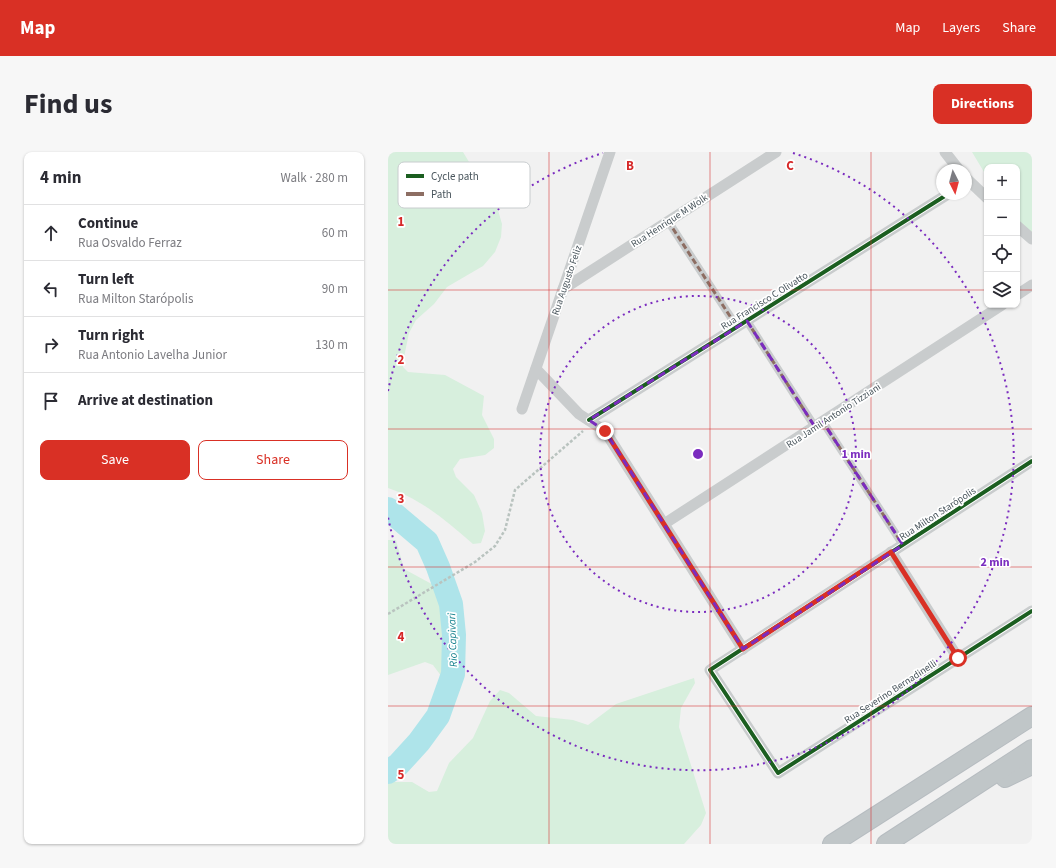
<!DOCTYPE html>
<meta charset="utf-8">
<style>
:root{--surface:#fff;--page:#f7f7f7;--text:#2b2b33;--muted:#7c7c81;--line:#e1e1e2;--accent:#d93025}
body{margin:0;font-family:"Source Sans 3",sans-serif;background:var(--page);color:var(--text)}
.controls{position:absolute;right:12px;top:12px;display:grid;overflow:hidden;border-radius:8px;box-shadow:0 1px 3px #0004}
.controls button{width:36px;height:36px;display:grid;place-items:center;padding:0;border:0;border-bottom:1px solid var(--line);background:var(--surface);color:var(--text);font:20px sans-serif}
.compass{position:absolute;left:548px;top:12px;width:36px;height:36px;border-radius:50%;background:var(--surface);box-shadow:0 1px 3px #0004;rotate:174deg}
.stop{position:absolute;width:12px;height:12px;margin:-9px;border:3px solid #d93025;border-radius:50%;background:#fff}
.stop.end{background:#d93025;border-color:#fff;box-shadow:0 1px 4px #0008}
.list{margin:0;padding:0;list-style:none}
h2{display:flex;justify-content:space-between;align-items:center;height:52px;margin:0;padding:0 16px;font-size:17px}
h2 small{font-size:13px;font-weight:400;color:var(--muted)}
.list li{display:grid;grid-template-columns:26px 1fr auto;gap:12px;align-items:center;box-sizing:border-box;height:56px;padding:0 16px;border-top:1px solid var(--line)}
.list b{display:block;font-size:15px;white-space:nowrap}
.list p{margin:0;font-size:13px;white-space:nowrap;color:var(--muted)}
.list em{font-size:13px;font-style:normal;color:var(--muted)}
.actions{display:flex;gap:8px;padding:12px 16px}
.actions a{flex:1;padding:9px 0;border:1px solid var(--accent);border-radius:8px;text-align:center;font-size:14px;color:var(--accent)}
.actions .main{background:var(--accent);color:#fff}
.icon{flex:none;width:22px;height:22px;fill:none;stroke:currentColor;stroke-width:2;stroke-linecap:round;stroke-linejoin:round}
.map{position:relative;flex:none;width:644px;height:692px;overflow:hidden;border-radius:8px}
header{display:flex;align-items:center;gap:24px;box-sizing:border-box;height:56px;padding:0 20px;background:var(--accent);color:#fff}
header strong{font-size:19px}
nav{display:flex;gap:22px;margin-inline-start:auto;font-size:14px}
.intro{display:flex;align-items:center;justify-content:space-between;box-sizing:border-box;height:96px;padding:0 24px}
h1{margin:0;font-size:28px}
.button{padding:10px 18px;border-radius:8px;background:var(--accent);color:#fff;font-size:14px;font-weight:700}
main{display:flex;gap:24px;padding:0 24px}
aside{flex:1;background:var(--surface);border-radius:8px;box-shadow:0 1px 3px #0004}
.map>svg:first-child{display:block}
</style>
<header>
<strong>Map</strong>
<nav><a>Map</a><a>Layers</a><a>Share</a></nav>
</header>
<div class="intro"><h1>Find us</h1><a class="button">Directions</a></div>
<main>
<aside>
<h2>4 min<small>Walk · 280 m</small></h2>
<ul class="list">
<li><svg class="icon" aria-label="ahead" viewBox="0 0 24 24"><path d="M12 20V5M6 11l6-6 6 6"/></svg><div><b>Continue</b><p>Rua Osvaldo Ferraz</p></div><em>60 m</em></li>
<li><svg class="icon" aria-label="left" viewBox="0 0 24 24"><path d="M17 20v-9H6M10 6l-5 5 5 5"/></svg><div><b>Turn left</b><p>Rua Milton Starópolis</p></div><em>90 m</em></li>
<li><svg class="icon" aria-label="right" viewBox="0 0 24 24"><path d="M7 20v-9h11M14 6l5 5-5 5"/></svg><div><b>Turn right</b><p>Rua Antonio Lavelha Junior</p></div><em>130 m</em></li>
<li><svg class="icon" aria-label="arrive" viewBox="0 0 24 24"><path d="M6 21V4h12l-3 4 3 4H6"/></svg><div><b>Arrive at destination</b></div></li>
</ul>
<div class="actions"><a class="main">Save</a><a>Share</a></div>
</aside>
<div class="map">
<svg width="644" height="692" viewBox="0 0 644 692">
<rect width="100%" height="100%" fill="#f1f1f1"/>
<!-- green -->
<g fill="#d7efdd">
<path d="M0,0H75L110,58L114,72L113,85L107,100L95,114L59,135L46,152L28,168L21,181L15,210V215L20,220L57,223L96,244L94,263L106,287V296L97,303L72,307L65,317L68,325L86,343L94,361L97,379L93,391L85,392C57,368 35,348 0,336Z"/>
<path d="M584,0H644V88L629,67V15H599V25Z"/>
<path d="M0,388H8L16,417L64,443L69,454L75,489L73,513L65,524L54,525L45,513L37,510L0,523Z"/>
<path d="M306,526L307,531L293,556L291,575L318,661L313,673L296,692H0V630H24L41,640L49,639L61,611L85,586L102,549L112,538L121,541L148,564L185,568L200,573L228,552Z"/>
</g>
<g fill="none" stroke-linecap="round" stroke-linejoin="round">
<!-- river -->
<path stroke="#aee4ea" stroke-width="24" d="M0,357L39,390L50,415L63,452L66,483L65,522L50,564L31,590L10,613L0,620"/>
<!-- trunk casing -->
<g stroke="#b6bcc0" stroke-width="20">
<g id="trunk">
<path d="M617,626L644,613"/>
<path d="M444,692L644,564"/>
<path d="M498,692L644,597"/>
</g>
</g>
<!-- path -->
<path stroke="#b9c3bf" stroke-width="2.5" stroke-dasharray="3 2" stroke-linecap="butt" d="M0,462L87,410L107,394L117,378L127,338L195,279"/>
<!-- pedestrian -->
<g stroke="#c9cccd" stroke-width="8">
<path d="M280,69L349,175"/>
<path d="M359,169L427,275"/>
<path d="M435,270L515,393"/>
</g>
<!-- minor -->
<g stroke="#c9cccd" stroke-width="11">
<path d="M557,0L571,18"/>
<path d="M578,26L599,46"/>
<path d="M629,74L644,87"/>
<path d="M175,137L388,0"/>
<path d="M629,143L644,133"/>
<path d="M148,217L191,262L217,279L355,497"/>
<path d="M134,257L222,0"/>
<path d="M201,268L560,42"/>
<path d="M644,309L322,518L390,621L644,459"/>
<path d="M276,372L614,153"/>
<path d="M503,400L570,506"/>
</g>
<!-- trunk -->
<use href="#trunk" stroke="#c0c6c8" stroke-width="18"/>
<!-- quiet -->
<g stroke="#8d6e63" stroke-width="3" stroke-dasharray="6 3" stroke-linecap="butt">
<path d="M280,69L349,175"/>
<path d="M359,169L427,275"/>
<path d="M435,270L515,393"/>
</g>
<!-- cycleway casing -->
<g stroke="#fff" stroke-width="6">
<g id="cycleway">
<path d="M201,268L560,42"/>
<path d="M644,309L322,518L390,621L644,459"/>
</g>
</g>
<!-- cycleway -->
<use href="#cycleway" stroke="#1b5e20" stroke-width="4"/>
</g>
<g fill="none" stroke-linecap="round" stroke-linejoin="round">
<!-- route -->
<path stroke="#d93025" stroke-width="5" d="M217,279L355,497L503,400L570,506"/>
</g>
<!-- marked area -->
<path fill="none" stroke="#7b2cbf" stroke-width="3" stroke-dasharray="8 5" stroke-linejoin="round" d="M359,169L427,275L435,270L515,393L355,497L217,279L201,268Z"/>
<!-- grid -->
<path fill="none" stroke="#d62828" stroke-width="1" stroke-opacity="0.55" d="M161,0V692M322,0V692M483,0V692M0,138H599M629,138H644M0,277H644M0,415H644M0,554H644"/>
<!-- distance rings -->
<g fill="none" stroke="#7b2cbf" stroke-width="2" stroke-dasharray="2 4">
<circle cx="310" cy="302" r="158"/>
<path d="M0 239A316 316 0 0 1 215 1M405 1A316 316 0 1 1 0 365"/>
</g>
<g text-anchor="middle" stroke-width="3.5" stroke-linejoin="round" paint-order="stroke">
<!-- street labels -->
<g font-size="10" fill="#49555c" stroke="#fff">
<text transform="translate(281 68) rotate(-33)" y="4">Rua Henrique M Wolk</text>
<text transform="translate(178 128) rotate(-71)" y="4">Rua Augusto Feliz</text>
<text transform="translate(376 148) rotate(-32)" y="4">Rua Francisco C Olivatto</text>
<text transform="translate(445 263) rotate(-33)" y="4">Rua Jamil Antonio Tizziani</text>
<text transform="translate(549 361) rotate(-33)" y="4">Rua Milton Starópolis</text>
<text transform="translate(502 539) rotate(-33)" y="4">Rua Severino Bernadinelli</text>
</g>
<!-- water labels -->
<g font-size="11" font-style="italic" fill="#15818d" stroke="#fff">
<text transform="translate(64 488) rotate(-92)" y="4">Rio Capivari</text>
</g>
</g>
<!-- legend -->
<rect x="10" y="10" width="132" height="46" rx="6" fill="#fff" stroke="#c8ccce" stroke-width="1"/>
<rect x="18" y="22" width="18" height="4" fill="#1b5e20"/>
<rect x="18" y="40" width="18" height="4" fill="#8d6e63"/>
<g font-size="11" fill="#49555c">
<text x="43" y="28">Cycle path</text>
<text x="43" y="46">Path</text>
</g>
<g font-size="13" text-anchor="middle" font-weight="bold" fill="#d62828" stroke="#fff" stroke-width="3.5" stroke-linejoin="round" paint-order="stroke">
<text x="242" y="18">B</text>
<text x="402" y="18">C</text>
<text x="13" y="74">1</text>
<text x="13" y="212">2</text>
<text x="13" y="351">3</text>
<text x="13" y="489">4</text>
<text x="13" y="627">5</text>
</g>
<circle cx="310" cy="302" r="6" fill="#7b2cbf" stroke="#fff" stroke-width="2"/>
<g font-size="12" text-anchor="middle" font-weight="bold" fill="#7b2cbf" stroke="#fff" stroke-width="3.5" stroke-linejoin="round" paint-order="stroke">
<text x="468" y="306">1 min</text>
<text x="607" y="414">2 min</text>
</g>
</svg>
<div class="controls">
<button>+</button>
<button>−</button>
<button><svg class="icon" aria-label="locate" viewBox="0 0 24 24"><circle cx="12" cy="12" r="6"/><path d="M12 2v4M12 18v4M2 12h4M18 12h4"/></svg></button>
<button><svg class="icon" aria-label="layers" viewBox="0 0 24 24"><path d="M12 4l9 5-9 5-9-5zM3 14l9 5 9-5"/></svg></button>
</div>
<svg class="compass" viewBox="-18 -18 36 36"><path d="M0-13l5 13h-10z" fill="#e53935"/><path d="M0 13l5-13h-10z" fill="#7c7c81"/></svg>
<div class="stop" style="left:570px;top:506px"></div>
<div class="stop end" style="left:217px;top:279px"></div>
</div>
</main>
